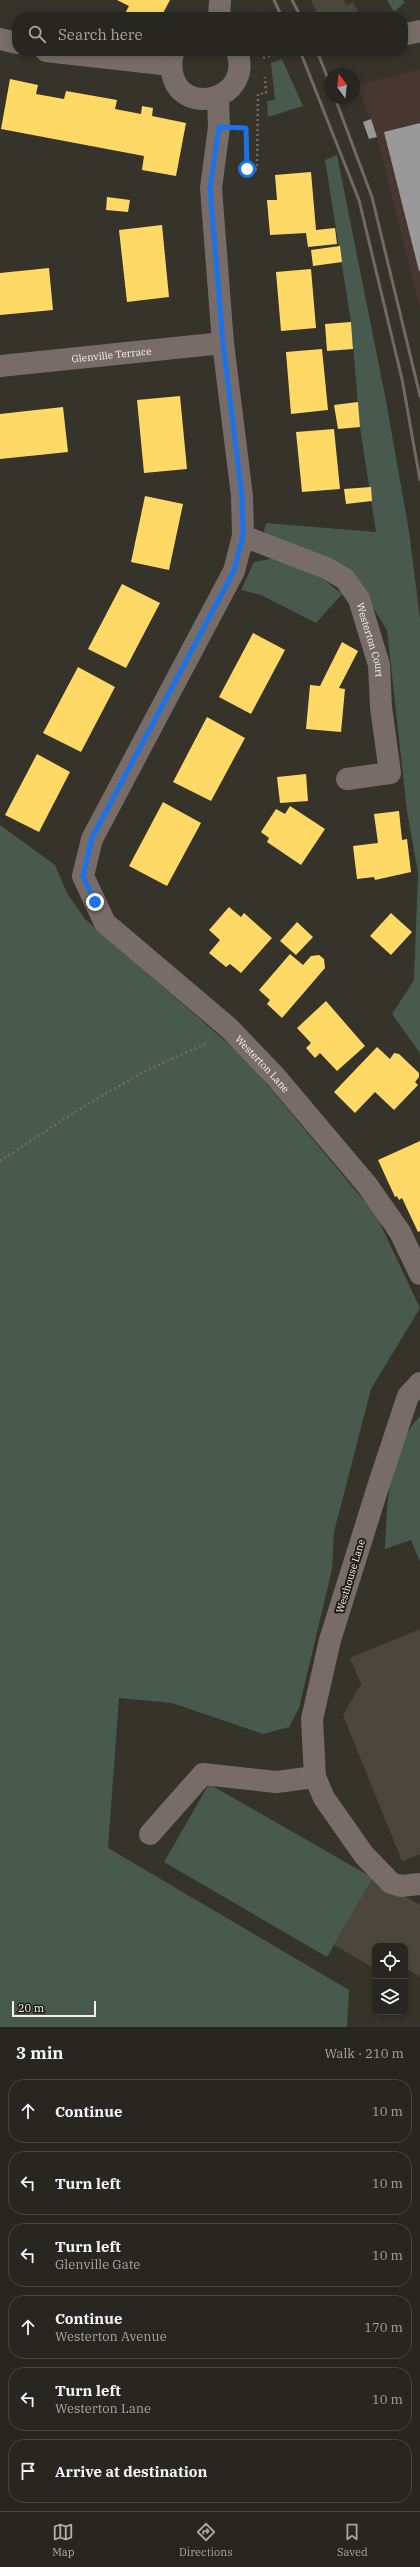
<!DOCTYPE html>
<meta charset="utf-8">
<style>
:root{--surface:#282620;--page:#34322d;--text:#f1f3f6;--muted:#a5a5a5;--line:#44433e;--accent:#b3afa6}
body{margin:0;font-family:"IBM Plex Serif",serif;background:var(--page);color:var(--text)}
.controls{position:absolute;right:12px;bottom:12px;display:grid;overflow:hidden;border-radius:8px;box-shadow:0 2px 6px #0003}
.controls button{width:36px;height:36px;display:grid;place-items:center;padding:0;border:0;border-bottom:1px solid var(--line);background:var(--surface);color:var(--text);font:20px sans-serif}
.compass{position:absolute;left:324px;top:68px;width:36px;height:36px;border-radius:50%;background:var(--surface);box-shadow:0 2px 6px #0003;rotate:345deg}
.scale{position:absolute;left:12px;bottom:10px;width:84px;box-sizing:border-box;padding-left:4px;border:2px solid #f6f2e9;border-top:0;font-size:11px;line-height:14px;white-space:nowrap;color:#f6f2e9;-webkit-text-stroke:3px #1f1d16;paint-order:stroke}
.stop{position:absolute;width:12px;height:12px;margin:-9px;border:3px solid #1a73e8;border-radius:50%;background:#fff}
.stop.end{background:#1a73e8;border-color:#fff;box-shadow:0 1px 4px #0008}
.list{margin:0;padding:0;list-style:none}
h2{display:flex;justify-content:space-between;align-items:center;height:52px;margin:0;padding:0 16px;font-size:17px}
h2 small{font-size:13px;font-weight:400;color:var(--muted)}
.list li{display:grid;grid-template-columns:26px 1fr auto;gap:12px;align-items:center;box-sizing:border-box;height:64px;margin:0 8px 8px;padding:0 8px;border:1px solid var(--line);border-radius:16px}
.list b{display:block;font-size:15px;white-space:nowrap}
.list p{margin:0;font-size:13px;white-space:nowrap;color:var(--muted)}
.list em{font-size:13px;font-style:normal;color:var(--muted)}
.icon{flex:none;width:22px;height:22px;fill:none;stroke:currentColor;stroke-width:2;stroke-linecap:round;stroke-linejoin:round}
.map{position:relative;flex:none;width:420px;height:2027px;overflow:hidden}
.search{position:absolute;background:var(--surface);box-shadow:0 2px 6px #0003;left:12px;right:12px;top:12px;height:44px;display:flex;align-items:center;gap:10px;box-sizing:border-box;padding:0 14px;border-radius:16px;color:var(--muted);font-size:15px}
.sheet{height:484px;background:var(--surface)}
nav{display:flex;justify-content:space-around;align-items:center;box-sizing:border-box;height:56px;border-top:1px solid var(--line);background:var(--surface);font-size:11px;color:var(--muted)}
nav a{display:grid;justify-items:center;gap:2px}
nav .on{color:var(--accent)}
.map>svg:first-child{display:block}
</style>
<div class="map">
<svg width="420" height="2027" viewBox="0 0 420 2027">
<rect width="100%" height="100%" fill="#36332b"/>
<!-- industrial -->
<path fill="#483731" d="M420,69V310L377,137L357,85Z"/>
<!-- green -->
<g fill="#475a4d">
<path d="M387,0H403L405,2L394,12Z"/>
<path d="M282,59L303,106L268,117L267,101L275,100L271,63Z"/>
<path d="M337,155L386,401L409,531L420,619V1053L392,1014L414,980L418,873L407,811L387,630L362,590L263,536L266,523L376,532L360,427L351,322L325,160Z"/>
<path d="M275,558L323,579L342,594L316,623L261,595L241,590L254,562Z"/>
<path d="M0,825L55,865L67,893L85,919L246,1059L376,1215L420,1308L371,1389L334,1532L332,1569L299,1708L289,1727L263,1734L172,1703L119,1698L108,1848L349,1990L347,2027H0Z"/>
<path d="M420,1416V1562L411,1540L385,1549C387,1505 388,1450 420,1416Z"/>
<path d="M209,1784L373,1878L327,1957L164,1862Z"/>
</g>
<!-- homes -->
<g fill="#ffd966">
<path d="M117,0H170L161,17H123L129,6Z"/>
<path d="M10,79L38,85L36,94L64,99L66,91L117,100L115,109L141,114L142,106L153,108L152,116L186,123L176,176L142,170L144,156L1,129Z"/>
<path d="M311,172L316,230L335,228L337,244L308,247L306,233L270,235L267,200H277L275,175Z"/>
<path d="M107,197L130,200L128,212L106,210Z"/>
<path d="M162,225L169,297L127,302L119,230Z"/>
<path d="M340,246L342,262L313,266L311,250Z"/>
<path d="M49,268L53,310L0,315V273Z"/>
<path d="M311,269L316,328L281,331L276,272Z"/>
<path d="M351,322L353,349L327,351L325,324Z"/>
<path d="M322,349L328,410L291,414L286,352Z"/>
<path d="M180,396L187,469L144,473L137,400Z"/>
<path d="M358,402L360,427L338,429L334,405Z"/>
<path d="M63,407L68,452L0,459V414Z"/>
<path d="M334,429L340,489L302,492L296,432Z"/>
<path d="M371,487L372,501L346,504L344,489Z"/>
<path d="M145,496L183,504L169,570L131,562Z"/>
<path d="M122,584L160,603L126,668L88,649Z"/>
<path d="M253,633L285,650L251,714L219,697Z"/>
<path d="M342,642L358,651L339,688L345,689L341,732L306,729L310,685L320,686Z"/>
<path d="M78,667L115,687L81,752L43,733Z"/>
<path d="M207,717L245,738L211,801L173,782Z"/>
<path d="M37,754L70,772L39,832L5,815Z"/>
<path d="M306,774L308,801L280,803L277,777Z"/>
<path d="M163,802L201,823L167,886L129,866Z"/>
<path d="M290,806L325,829L301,865L267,842L269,838L261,832L276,809L285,814Z"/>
<path d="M399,811L402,840L407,839L411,872L375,880L374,877L357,879L353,846L378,843L374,814Z"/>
<path d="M229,907L241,917L244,913L272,938L241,973L230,964L226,967L209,953L220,940L209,930Z"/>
<path d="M391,913L412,932L391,955L370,936Z"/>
<path d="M297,922L313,937L296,955L280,941Z"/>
<path d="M290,954L303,965L311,956L319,955L324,959L325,968L282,1018L267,1004L270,1000L259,990Z"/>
<path d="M326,1001L365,1046L337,1071L320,1053L315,1058L306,1048L311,1043L297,1028Z"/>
<path d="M377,1047L390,1059L394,1053L399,1054L419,1073V1077L415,1082L418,1085L394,1110L375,1092L355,1113L334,1092Z"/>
<path d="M420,1141V1231L418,1232L402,1198L399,1200L397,1196L395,1197L378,1160Z"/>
</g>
<!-- industry -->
<g fill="#999">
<path d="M371,119L377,137L369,139L363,122Z"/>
<path d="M420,123V271H419L384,132Z"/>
</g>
<!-- building -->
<g fill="#4b473d">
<path d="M311,0H344L347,6L353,2L360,17H319Z"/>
<path d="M262,11L264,17H250Z"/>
<path d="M420,1629V1854L402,1861L343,1715L361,1684L350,1658Z"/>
<path d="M373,1878L420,1905V1977L405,1968V1946H375V1969L334,1945Z"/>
</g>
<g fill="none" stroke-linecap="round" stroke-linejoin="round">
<!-- path -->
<g stroke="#726a65" stroke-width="2.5" stroke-dasharray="2 3" stroke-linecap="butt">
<path d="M344,53L349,51"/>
<path d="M263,58L280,53"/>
<path d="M246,132L247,169H257L258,94L266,93L265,77"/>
<path d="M0,1161L86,1105L147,1070L207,1043"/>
</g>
<!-- minor -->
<g stroke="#776c68" stroke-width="22">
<path d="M219,17L220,0"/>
<path d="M403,35L420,31"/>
<path d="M0,39L17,43"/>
<path d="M46,51L171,65"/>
<path d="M174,51C171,58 171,65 172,72C179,118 254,101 237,51"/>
<path id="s1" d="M218,98L219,127L211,188L223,343L242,496L243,536L234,571L92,839L83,876L105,923L229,1028L275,1076L367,1185L400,1232L420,1274"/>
<path id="s2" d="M0,366L223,343"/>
<path id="s3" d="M243,536L326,568L345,579L359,599L379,665L381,707L390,773L347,779"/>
<path d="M420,1383L408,1396L378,1487L330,1640L312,1719L315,1777L324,1798L364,1855L391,1883L401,1886L420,1884"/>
<path d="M150,1834L203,1774L276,1782L315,1777"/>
</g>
<!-- rail -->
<g stroke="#706964" stroke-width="3">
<path d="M274,0L282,17"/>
<path d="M292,0L301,17"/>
<path d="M300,51L359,200L402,379L420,480"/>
<path d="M317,51L330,84"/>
<path d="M335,98L372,197L420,396"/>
</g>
</g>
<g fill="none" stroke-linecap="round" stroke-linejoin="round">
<!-- route -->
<path stroke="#1a73e8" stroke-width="5" d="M95,902L83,876L92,838L234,571L243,536L242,496L223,343L210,188L219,127L246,128L247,169"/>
</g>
<g text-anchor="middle" stroke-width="4" stroke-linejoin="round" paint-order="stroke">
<!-- street labels -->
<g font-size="10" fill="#f6f2e9" stroke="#1f1d16">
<text dy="4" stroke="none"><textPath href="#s2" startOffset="112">Glenville Terrace</textPath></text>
<text dy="4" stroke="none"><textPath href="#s3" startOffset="178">Westerton Court</textPath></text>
<text dy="4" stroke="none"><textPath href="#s1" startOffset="1081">Westerton Lane</textPath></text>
<text transform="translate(350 1576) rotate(-73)" y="4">Westhouse Lane</text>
</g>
</g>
</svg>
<div class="controls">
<button><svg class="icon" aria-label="locate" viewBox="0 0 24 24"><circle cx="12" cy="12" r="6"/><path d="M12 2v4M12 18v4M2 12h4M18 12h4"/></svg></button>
<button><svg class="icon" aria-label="layers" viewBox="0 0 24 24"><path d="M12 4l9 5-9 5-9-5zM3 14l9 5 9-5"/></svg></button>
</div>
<svg class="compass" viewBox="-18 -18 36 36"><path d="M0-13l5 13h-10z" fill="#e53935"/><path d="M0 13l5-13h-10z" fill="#a5a5a5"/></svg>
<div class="scale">20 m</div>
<div class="stop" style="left:247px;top:169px"></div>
<div class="stop end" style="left:95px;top:902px"></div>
<div class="search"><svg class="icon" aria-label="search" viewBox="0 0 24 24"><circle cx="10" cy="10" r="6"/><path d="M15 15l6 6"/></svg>Search here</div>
</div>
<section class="sheet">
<h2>3 min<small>Walk · 210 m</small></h2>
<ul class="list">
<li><svg class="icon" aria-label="ahead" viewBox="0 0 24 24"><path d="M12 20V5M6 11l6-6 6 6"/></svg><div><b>Continue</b></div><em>10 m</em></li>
<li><svg class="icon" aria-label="left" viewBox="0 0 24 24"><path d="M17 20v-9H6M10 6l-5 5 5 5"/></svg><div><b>Turn left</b></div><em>10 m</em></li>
<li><svg class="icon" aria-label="left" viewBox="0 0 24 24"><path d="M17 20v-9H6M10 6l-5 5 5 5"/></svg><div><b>Turn left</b><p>Glenville Gate</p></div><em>10 m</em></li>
<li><svg class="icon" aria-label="ahead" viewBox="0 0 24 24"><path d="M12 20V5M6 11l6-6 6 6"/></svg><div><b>Continue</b><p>Westerton Avenue</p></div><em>170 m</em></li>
<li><svg class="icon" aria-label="left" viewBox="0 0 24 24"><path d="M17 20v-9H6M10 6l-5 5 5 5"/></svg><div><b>Turn left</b><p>Westerton Lane</p></div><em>10 m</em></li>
<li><svg class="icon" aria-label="arrive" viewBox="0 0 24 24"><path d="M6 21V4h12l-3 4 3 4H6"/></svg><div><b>Arrive at destination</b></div></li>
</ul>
</section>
<nav>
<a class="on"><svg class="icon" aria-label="map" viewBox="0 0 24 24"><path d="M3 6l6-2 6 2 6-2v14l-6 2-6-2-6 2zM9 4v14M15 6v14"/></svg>Map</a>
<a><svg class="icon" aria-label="directions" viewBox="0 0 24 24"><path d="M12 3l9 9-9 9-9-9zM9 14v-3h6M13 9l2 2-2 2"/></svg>Directions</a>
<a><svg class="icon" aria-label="saved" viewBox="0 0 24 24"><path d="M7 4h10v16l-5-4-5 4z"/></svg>Saved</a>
</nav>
